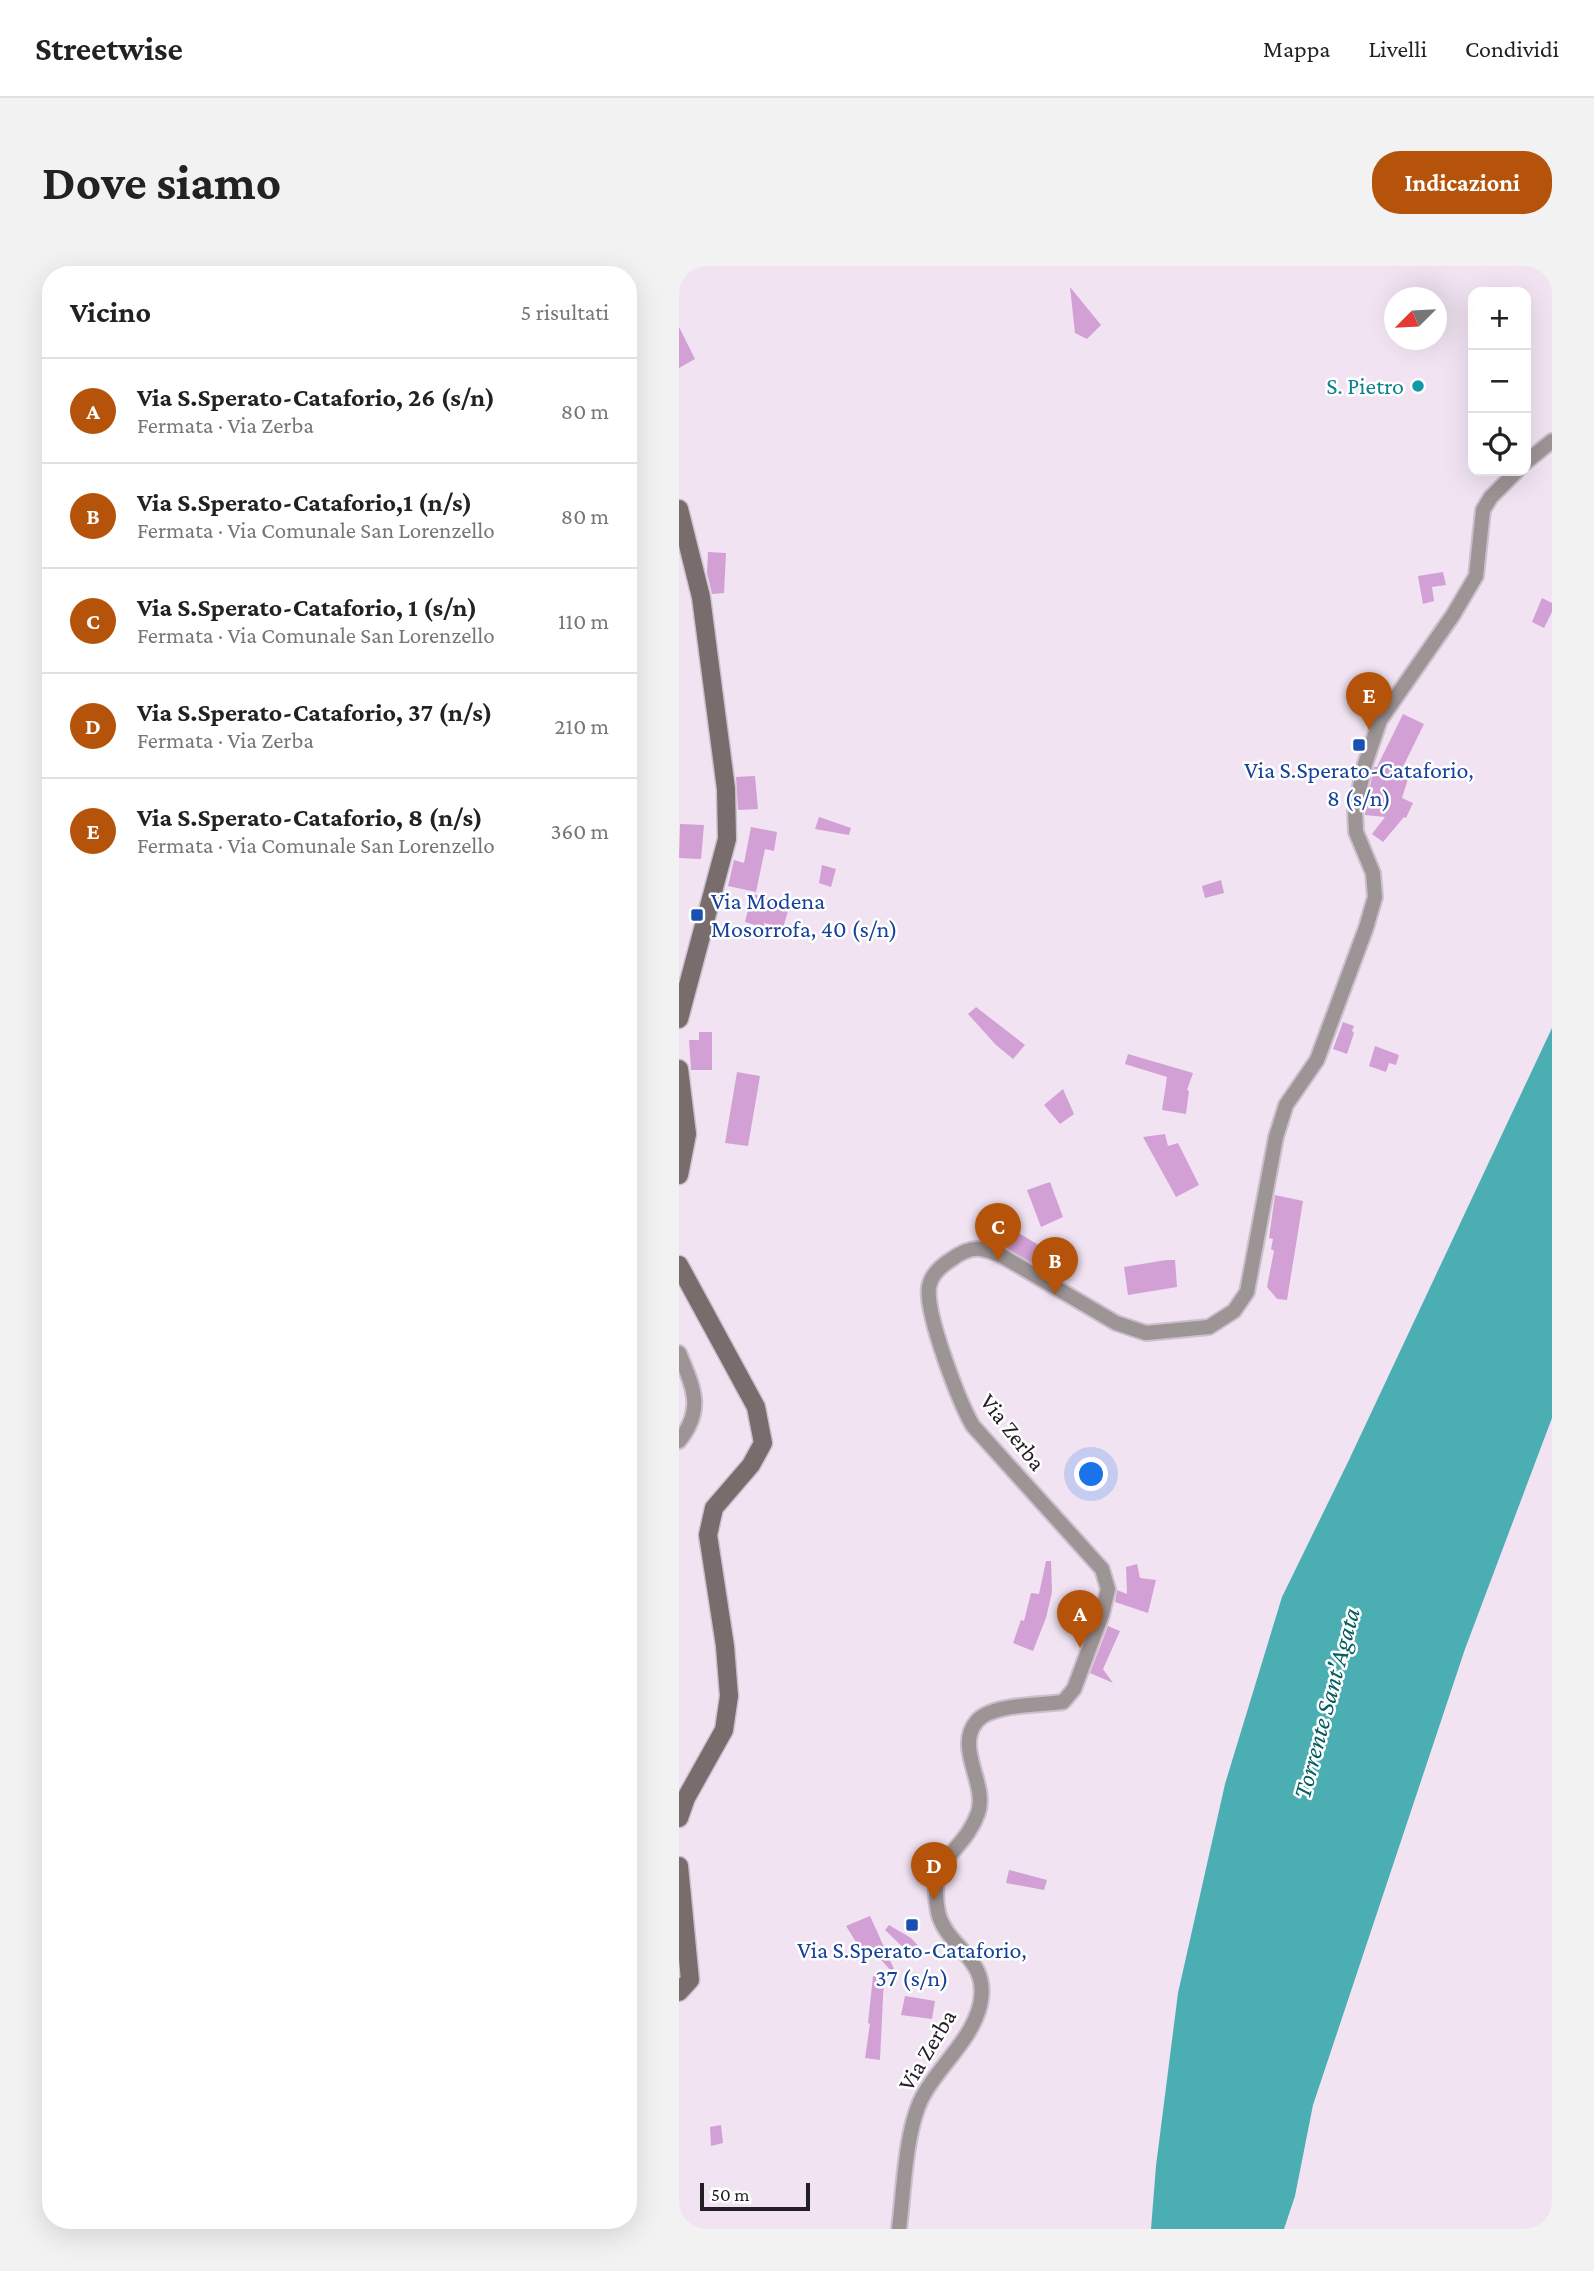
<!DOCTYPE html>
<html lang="it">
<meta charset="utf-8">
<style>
:root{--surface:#fff;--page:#f2f2f2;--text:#222;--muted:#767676;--line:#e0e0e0;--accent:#b45309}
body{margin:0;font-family:"Crimson Pro",serif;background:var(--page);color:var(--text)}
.controls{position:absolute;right:21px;top:21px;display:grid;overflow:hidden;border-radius:14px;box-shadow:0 7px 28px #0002}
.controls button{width:63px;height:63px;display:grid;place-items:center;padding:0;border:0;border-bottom:2px solid var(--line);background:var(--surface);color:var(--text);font:35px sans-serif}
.compass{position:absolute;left:705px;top:21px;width:63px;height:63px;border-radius:50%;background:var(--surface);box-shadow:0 7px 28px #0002;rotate:246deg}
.scale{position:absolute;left:21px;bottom:18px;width:110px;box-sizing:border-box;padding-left:7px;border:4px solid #221e23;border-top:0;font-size:19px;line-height:24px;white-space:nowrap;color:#221e23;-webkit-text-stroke:5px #fff;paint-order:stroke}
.you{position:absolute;left:413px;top:1209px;width:24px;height:24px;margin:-18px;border:5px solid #fff;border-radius:50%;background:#1a73e8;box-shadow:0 0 0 10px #1a73e833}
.badge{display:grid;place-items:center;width:46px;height:46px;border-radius:50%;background:var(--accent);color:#fff;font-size:23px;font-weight:700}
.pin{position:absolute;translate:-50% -58px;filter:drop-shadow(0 2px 4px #0008)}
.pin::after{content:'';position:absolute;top:37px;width:24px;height:21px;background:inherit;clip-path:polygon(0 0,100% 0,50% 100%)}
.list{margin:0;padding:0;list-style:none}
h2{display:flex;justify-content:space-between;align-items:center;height:91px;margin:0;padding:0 28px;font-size:30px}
h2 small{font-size:23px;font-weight:400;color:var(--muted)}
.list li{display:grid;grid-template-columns:46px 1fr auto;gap:21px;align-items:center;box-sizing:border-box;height:105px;padding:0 28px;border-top:2px solid var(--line)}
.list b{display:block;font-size:26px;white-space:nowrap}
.list p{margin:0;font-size:23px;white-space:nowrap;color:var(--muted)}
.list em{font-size:23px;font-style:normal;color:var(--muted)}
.icon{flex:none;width:38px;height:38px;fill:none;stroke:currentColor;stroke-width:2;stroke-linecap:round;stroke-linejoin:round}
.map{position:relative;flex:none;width:873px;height:1963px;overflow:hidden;border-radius:28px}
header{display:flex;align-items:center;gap:42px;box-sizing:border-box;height:98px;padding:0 35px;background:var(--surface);border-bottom:2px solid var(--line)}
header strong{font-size:33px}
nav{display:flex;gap:38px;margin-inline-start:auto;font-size:24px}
.intro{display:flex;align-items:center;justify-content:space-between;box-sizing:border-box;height:168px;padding:0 42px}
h1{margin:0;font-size:49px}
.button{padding:18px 32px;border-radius:28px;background:var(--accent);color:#fff;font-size:24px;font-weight:700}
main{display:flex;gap:42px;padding:0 42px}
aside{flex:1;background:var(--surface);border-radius:28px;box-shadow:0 7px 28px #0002}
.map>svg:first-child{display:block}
</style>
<header>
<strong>Streetwise</strong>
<nav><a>Mappa</a><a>Livelli</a><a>Condividi</a></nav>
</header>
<div class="intro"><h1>Dove siamo</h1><a class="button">Indicazioni</a></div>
<main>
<aside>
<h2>Vicino<small>5 risultati</small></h2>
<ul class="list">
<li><span class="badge">A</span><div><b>Via S.Sperato-Cataforio, 26 (s/n)</b><p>Fermata · Via Zerba</p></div><em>80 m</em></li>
<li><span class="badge">B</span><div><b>Via S.Sperato-Cataforio,1 (n/s)</b><p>Fermata · Via Comunale San Lorenzello</p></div><em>80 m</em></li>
<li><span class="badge">C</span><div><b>Via S.Sperato-Cataforio, 1 (s/n)</b><p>Fermata · Via Comunale San Lorenzello</p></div><em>110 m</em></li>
<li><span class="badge">D</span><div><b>Via S.Sperato-Cataforio, 37 (n/s)</b><p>Fermata · Via Zerba</p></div><em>210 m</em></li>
<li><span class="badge">E</span><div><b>Via S.Sperato-Cataforio, 8 (n/s)</b><p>Fermata · Via Comunale San Lorenzello</p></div><em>360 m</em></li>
</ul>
</aside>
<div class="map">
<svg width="873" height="1963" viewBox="0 0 873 1963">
<rect width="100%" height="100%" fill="#f1e3f2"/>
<!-- water -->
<path fill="#4aaeb3" d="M873,762V1152L786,1383L634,1839L616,1930L605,1963H472L477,1900L499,1727L546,1518L603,1331L669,1196Z"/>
<!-- building -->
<g fill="#d2a0d5">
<path d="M391,21L422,59L408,73L396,67Z"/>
<path d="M0,61L16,93L0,102Z"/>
<path d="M29,286L47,287L45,327L33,328L28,307Z"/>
<path d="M764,306L767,319L753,321L755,335L744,338L739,310Z"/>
<path d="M863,332L873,337V346L865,362L853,356Z"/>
<path d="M724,448L745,458L719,511L729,513L723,532L734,537L727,552L725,551L704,576L693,568L706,551L686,549V545L695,501H698Z"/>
<path d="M76,510L79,543L59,544L57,511Z"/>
<path d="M140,551L172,562L170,569L136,563Z"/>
<path d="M1,558L25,559L22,593L0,592Z"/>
<path d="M72,561L98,566L95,585L86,583L77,626L49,620L55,594L65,597Z"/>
<path d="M143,599L157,603L152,621L140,617Z"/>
<path d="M542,614L545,627L526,632L523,620Z"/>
<path d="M73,628L111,638L104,662L85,657L86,662L66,656Z"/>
<path d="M297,741L346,779L334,793L317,779L289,748Z"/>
<path d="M664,756L675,760L673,765L675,767L668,788L654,783Z"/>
<path d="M20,766H33V804H12L10,774H20Z"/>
<path d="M696,780L720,789L717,799L710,797L707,806L690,800Z"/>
<path d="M449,788L514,807L508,824L510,825L507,848L483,844L488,811L446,798Z"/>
<path d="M58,806L81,810L69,880L46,877Z"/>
<path d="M384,823L395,848L381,858L365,839Z"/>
<path d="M486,868L489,880L499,877L520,919L497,931L464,871Z"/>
<path d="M371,916L384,951L362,961L348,924Z"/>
<path d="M596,929L624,935L608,1034L598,1033L588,1021L595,985L592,983L594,973L590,972Z"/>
<path d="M333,963L358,978L394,1002L383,1007L369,999L365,1004L326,981L322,977Z"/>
<path d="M487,994H496L498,1021L449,1029L445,1001Z"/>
<path d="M367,1295H372L373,1326L367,1352L354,1385L334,1377L342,1354L345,1355L352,1327L360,1328Z"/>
<path d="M458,1298L461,1312L477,1314L469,1347L436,1336L438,1324L448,1328L447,1301Z"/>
<path d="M429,1360L441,1365L424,1403L434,1417L411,1407Z"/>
<path d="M330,1604L368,1614L365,1624L327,1617Z"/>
<path d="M191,1650L215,1703L212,1705L190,1680L182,1684L167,1660Z"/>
<path d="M210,1659L232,1672L242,1683L235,1692L206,1664Z"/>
<path d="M194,1710L205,1711L201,1794L186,1792L191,1758L189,1757Z"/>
<path d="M226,1730L256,1735L253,1753L222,1749Z"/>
<path d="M42,1859L44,1877L32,1880L31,1861Z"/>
</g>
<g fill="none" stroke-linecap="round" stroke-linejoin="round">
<!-- street casing -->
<g stroke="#ccc0cd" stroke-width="18">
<g id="street">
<path d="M847,196L873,175"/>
<path d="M0,1087C14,1121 26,1143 0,1175"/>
<path d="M220,1963C225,1925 226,1861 245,1828C262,1798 293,1773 301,1739C312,1692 267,1682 259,1646C248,1590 284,1589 299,1547C309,1518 275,1481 298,1455C312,1438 362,1439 384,1436L395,1423L423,1348L429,1323L423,1303L294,1160C280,1136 246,1047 250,1021C252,1009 263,999 273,993C292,979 303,981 323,990L437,1057L467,1067L530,1061L555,1045L568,1026L597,871L607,839L638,794L687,662L696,631L694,607L677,566L676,544L686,498L701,454L774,349L797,310L804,244L812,231L838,205"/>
</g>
</g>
<!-- secondary casing -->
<g stroke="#ccc0cd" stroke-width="21">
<g id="secondary">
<path d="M0,243L22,331L47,523L48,573L0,753"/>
<path d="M0,803L8,868L0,909"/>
<path d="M0,999L77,1141L84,1177L72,1199L35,1242L29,1269L46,1380L50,1430L45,1464L7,1532L0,1552"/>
<path d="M0,1600L11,1714L0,1726"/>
</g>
</g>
<!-- street -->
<use href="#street" stroke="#9d9495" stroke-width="14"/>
<!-- secondary -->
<use href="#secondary" stroke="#796c6d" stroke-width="18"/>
</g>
<!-- markers -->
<circle fill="#0f9aa8" stroke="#fff" stroke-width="2.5" cx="739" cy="120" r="7"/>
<g fill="#1a4fb4" stroke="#fff" stroke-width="2.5">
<rect x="673" y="472" width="14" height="14" rx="3.5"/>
<rect x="11" y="642" width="14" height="14" rx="3.5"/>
<rect x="226" y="1652" width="14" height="14" rx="3.5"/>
</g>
<g text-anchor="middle" stroke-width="5" stroke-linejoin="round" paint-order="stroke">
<!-- culture labels -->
<g font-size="24" fill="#0d838f" stroke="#fff" text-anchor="end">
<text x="725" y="128">S. Pietro</text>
</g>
<!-- transit labels -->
<g font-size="24" fill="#164399" stroke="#fff">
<text x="680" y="512">Via S.Sperato-Cataforio,<tspan x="680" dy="28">8 (s/n)</tspan></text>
<text x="32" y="643" text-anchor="start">Via Modena<tspan x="32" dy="28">Mosorrofa, 40 (s/n)</tspan></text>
<text x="233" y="1692">Via S.Sperato-Cataforio,<tspan x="233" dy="28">37 (s/n)</tspan></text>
</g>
<!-- street labels -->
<g font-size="24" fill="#221e23" stroke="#fff">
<text transform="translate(334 1166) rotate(52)" y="8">Via Zerba</text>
<text transform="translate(248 1784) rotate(-59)" y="8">Via Zerba</text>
</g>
<!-- water labels -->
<g font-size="26" font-style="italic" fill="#035e61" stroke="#fff">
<text transform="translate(647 1437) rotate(-75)" y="9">Torrente Sant'Agata</text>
</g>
</g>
</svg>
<div class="controls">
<button>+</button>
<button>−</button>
<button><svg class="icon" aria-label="locate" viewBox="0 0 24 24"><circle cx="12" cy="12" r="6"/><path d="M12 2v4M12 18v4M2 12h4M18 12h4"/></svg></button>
</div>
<svg class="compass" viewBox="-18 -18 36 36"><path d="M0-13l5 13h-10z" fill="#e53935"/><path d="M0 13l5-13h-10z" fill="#767676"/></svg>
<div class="scale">50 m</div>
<div class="you"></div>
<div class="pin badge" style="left:401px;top:1382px">A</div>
<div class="pin badge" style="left:376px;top:1029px">B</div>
<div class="pin badge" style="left:319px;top:995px">C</div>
<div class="pin badge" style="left:255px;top:1634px">D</div>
<div class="pin badge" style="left:690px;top:464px">E</div>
</div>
</main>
